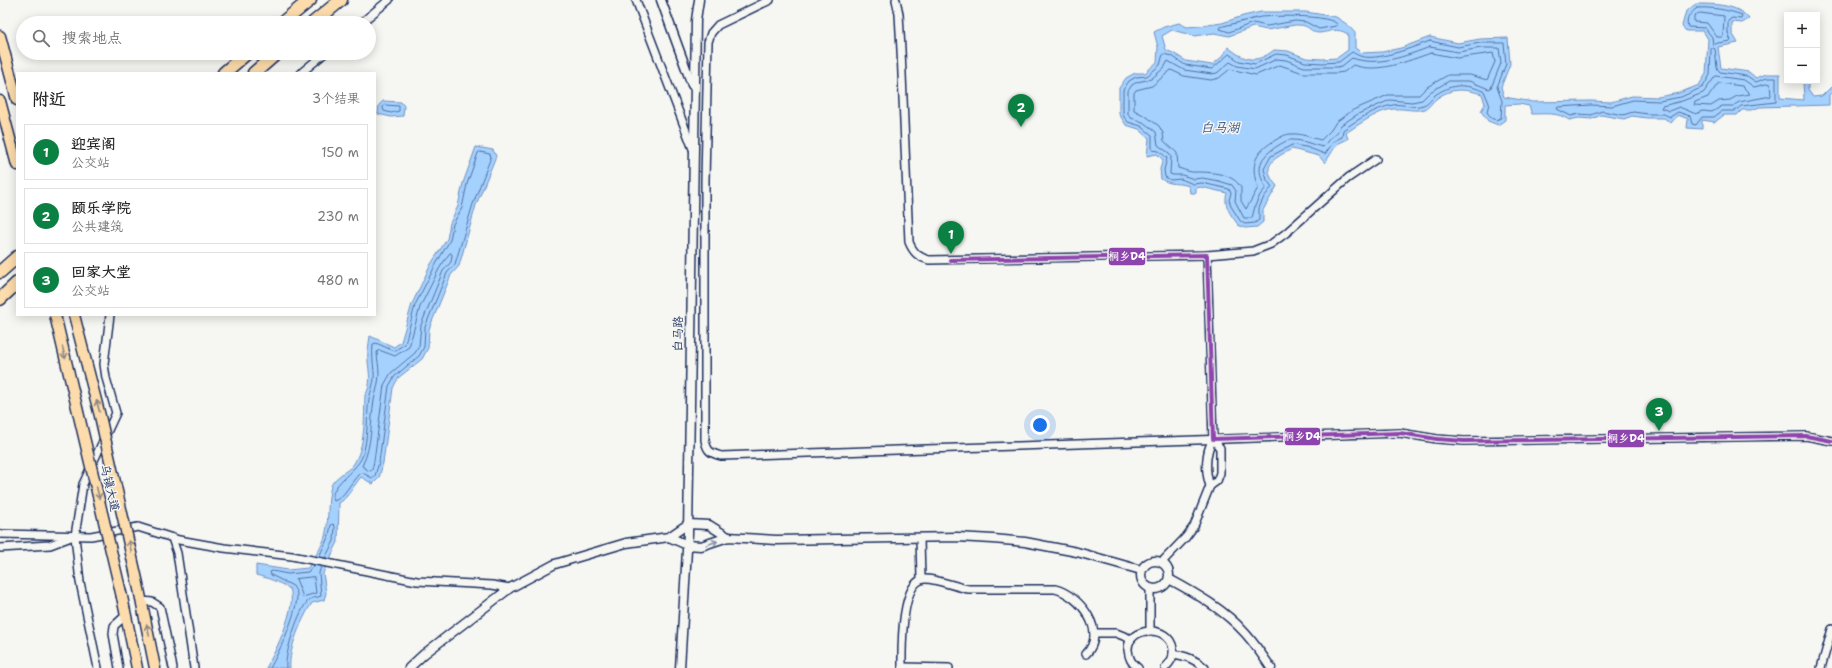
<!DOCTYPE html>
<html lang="zh">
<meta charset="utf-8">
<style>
:root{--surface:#fff;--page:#f2f2f2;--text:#222;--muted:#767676;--line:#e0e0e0;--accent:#0b8043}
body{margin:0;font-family:"Shantell Sans","LXGW WenKai TC",sans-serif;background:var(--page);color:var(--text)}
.controls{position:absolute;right:12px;top:12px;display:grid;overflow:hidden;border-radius:0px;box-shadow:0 2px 10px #0003}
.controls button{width:36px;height:36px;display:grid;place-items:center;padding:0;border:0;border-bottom:1px solid var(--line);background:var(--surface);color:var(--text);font:20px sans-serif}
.you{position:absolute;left:1040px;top:425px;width:14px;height:14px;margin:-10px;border:3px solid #fff;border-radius:50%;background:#1a73e8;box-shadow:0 0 0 6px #1a73e833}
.badge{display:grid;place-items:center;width:26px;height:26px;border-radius:50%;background:var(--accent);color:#fff;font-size:13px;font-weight:700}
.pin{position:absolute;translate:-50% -33px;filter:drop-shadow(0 1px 2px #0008)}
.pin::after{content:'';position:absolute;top:21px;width:14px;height:12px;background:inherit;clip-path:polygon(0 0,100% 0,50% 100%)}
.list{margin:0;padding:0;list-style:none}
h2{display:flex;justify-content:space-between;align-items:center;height:52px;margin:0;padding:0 16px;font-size:17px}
h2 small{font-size:13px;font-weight:400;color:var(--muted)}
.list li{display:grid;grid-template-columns:26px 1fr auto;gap:12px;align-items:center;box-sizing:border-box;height:56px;margin:0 8px 8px;padding:0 8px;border:1px solid var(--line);border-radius:0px}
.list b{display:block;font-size:15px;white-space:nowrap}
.list p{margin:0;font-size:13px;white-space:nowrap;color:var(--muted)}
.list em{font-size:13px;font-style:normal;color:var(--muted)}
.icon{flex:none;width:22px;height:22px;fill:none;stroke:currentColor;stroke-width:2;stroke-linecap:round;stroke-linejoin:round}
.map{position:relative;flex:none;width:1832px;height:668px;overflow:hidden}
.search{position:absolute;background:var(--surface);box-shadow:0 2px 10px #0003;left:16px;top:16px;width:360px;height:44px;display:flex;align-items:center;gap:10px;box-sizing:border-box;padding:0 14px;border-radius:22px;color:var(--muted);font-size:15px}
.panel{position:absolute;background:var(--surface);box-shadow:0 2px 10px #0003;left:16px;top:72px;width:360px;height:244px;border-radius:0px}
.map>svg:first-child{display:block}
</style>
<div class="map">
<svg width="1832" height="668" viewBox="0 0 1832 668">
<rect width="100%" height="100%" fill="#f6f6f2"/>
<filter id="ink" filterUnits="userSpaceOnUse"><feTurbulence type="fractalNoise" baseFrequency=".025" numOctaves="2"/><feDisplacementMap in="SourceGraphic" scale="8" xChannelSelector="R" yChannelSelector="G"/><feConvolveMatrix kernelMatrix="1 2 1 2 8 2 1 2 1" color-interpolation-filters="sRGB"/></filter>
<g filter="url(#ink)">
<!-- water -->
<g fill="#a5d1ff" stroke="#6e90bf" fill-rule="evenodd">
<path d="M1696,4C1714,4 1738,4 1749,19L1742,23L1732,22V33L1738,43L1718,47L1721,68L1749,72L1756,78L1766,74H1780V98L1804,100L1803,81H1808V90L1813,97L1822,96L1832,86V92L1829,95V105L1760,107L1751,110H1742L1737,115H1724L1715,122L1702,120V129L1687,128L1688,119L1678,115L1671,123L1664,118H1647L1632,116L1624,119L1601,115L1592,119L1579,118L1569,120C1558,112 1546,114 1532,114L1529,106L1519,104L1505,105V120L1498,125L1488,121L1481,111L1485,104L1482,94C1464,89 1452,87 1436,99C1432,102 1429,108 1425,109C1414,112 1405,108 1395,109C1380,109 1358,125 1346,133L1348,139L1337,144L1325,163L1319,156L1292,149C1274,158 1259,166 1277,186L1263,210V222L1257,227L1245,228L1239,226C1231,215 1223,206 1227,193L1201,187L1196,188V193H1190L1189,186C1177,182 1172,186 1161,179L1160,169L1163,160L1157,154L1147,156L1149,138L1139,129L1126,125L1119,114V88L1126,78L1135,73H1145L1157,62L1158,47L1154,32L1164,27L1179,23L1187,27L1200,26L1222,23L1243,16L1261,12H1306L1336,17L1348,25L1355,33V48L1362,53L1382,52L1401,48L1430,37L1458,43L1480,39L1508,38L1510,64L1501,87L1504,97L1533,102L1591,101L1611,102L1632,96L1658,97L1679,93L1699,85L1706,74L1708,39L1703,31H1686L1682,26L1686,11ZM1295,25C1298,25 1302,25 1305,26C1310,28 1313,33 1319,33C1331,32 1336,27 1348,34V50L1337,58L1322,59L1306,58L1288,51L1274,50C1256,64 1245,61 1228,47L1223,56L1212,65L1186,61L1173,53L1166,50L1162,36L1172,30L1195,36L1214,33L1229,36L1253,27L1267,30Z"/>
<path d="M383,101L401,102L404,106L403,116L391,117L378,114L379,105Z"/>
<path d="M476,147L493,150L496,156L476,205L459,266L451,275L429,329L428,348L422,359L398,378L393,388L383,463L379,478L373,484L361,477C354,485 347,499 339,503L338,542L323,573L326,593L324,600L312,603C302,618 288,650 290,668H266C276,651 297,607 290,589C279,582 268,578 256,575V565L288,570L308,568C314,557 324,545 326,532C329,517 327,501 331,486C334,477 347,472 353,465C366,446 364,417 365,395C372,386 369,372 368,361C367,353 369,344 370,336L394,347L401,342L412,304L431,264L447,239L450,223L458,206L463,183Z"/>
</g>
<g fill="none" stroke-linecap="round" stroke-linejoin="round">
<!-- shore -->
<g stroke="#52709e" stroke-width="1">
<path d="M1697,8C1712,7 1728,10 1742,15L1741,19L1732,18L1728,21V33L1731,41L1718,43L1713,45L1712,37L1705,28L1688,27C1685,18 1691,13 1697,8Z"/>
<path d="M1700,13L1724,16L1723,37H1717L1707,23L1694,22V17Z"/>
<path d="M1261,17C1275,16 1331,14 1338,25L1336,26L1319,29L1306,22L1295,21L1267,26L1253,23L1229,32L1220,29L1221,27Z"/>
<path d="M1430,41L1458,47L1480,43H1504L1506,64L1497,87L1502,101L1501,118L1496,120L1491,118L1487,112L1489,103L1484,91C1464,84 1453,83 1435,95C1431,98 1428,104 1423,105C1413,109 1403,103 1393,105C1375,108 1357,120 1343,130L1342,137L1334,141L1325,154L1306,147L1292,145L1271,156L1264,169L1267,180L1272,187L1264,197L1259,208V220L1255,223L1245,224L1241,222L1232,208L1229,200L1231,193L1229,189L1202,183L1193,184L1181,179L1171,180L1165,177L1164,170L1167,158L1159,151L1152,150V135L1141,126L1128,122L1124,117L1123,113V90L1129,81L1136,77L1147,76L1160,65L1163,54L1172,56L1185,65L1212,69L1229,54L1239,61L1255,64L1276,54L1287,55L1305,62L1322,63L1339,62L1352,52C1354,53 1357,55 1360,56C1376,62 1414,47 1430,41Z"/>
<path d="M1430,47L1458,52L1481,48H1499L1501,63L1491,88L1489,89L1469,81H1449L1430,92L1422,100L1412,102L1390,100L1358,114L1341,125L1336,134L1330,138L1323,147C1313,145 1303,140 1293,140C1288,139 1283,143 1279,145C1259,157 1255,168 1266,188L1260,195L1255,206L1252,218H1244L1235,201L1236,191L1232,185L1219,181L1202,178L1194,179L1182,175H1173L1170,174L1171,157L1169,153L1158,145L1156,132L1143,122L1131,118L1128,114V91L1132,85L1137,82L1151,79L1164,68L1168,61L1184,70L1212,74L1217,73L1230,62L1237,66L1255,69L1277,59L1286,60L1304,67H1337L1342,66L1352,58C1378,67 1406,56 1430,47Z"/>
<path d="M1713,48L1715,49L1717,68L1720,72L1747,76L1756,82L1767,78H1776V102L1741,106L1735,111H1722L1714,117H1702L1696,125L1692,124L1690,116L1678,112L1670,117L1664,114H1648L1633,112L1623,115L1602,111L1591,115L1579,114L1571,116L1557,109L1558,107L1591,105L1612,106L1633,100L1659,101L1681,97L1703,87L1710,75L1711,49Z"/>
<path d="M1431,53L1457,58L1493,53L1495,62L1487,80L1470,75H1448L1427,87L1419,95H1388L1353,110L1336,122L1331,130L1321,140C1311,138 1301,133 1291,134C1285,134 1279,138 1274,141C1254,153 1250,166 1258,188L1246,209L1241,201V188C1234,173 1210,172 1196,172C1190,173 1183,169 1178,168L1177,153L1164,141L1163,133L1159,126L1147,117L1134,110V93L1136,90L1152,86L1171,70L1184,76L1211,80L1219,78L1230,69L1256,75L1280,65L1303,73H1337L1344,72L1353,65C1378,74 1407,61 1431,53Z"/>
<path d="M1716,76L1744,80L1754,87L1770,83L1771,96L1739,102L1733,106H1722L1712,112L1703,111L1696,114L1679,107L1669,111L1661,108L1662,106L1682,101L1703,93Z"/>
<path d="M1719,83L1742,86L1750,94L1737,96L1730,100L1719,101L1711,106L1694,105L1695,102L1708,97Z"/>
<path d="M385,105L399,106V111L391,113L384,111L383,108Z"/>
<path d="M480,152L490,154L491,157L473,204L455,264L447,273L425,327L424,347L419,356L395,376L389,386L379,462L375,476L372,478L363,473L359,474C350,483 345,497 334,501C327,486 356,472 362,457C369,438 366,418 369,399C371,390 375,382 374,372C373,362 372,354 373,344L376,343L394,351L405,344L415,305L435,266L450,240L453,224L462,208L467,184L478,153Z"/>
<path d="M451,253L452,255L451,262L443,271L421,325L419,346L415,353L391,373L384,385L374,461L372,470L369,471L362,466C373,444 370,423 374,400C376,391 379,383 379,373C379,366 377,359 377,352L379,350L395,356L409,347L420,307L439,269L449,254Z"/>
<path d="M319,557L329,535L331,525L333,524L335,526L334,541L325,558"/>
<path d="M314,577L316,593L303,597L296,579Z"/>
<path d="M270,668C279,653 298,611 297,594C296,591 294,588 293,586L271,575L270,572L272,571L288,574L308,572L314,565"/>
<path d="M286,668C284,655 299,608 309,600C312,597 317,598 321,596L319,573L321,566"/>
</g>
<!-- minor casing -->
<g stroke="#1b2f5e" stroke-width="10">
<g id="minor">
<path d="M636,0L693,149"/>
<path d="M770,0L718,25L711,33L708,42L705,180V440C707,451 710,453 721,456L1400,433L1437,439L1464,441L1806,436L1832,441"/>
<path d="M896,0L899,14L901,50L909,242C913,252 918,257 929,260L1207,255L1253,251L1271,244L1286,233L1348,178L1376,159"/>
<path d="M361,23L389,0"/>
<path d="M301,73L325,53"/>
<path d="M1207,255L1213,439C1205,453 1205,472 1210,486"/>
<path d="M0,534L91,536L138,527L179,540L224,548L292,556L417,581L492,585L510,588"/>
<path d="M172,538L177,553L194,668"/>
<path d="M920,538L921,579"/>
<path d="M0,548L50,545L71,537"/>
<path d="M1162,562L1186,537L1194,526L1210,486L1217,481L1220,473V448L1213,439"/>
<path d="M1150,588V632"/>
<path d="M142,601L152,602L160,607L173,668"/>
<path d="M1094,633H1116L1131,639"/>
<path d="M1173,654C1186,656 1195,659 1205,668"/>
<path d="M902,667L949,668"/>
<path d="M98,668L80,582L75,536L83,484L116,413L106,378L104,364L110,315"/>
<path d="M119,668L113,634L114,626L126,615"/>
<path d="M902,668C902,651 900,583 924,579C935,578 955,587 969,589H1055C1080,595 1108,632 1086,654"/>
<path d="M1138,668C1131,663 1129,658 1128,650C1127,626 1170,624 1173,649C1174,657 1171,662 1165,668"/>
<path d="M1821,668L1832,629"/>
</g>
</g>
<!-- tertiary casing -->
<g stroke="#1b2f5e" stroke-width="11">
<g id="tertiary">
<path d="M661,0L692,85"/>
<path d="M669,537L687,545L701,546L728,537L776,540L957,537L993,539L1025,542L1077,552L1141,570"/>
<circle cx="1155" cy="575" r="14"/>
<path d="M1169,579C1195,593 1225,610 1245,633C1255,644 1263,656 1271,668"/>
<path d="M409,668L424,654L510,588L555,564L626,543L669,537L688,524L709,525L728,537"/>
<path d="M680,668L688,533L696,20L699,0"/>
</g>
</g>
<!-- primary casing -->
<g stroke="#1b2f5e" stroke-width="13">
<g id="primary">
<path d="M0,36L17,100"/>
<path d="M0,101L17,165"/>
<path d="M138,584L155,668"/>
<path d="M122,597L137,668"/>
</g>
</g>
<!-- motorway casing -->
<g stroke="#1b2f5e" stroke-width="15">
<g id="motorway">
<path d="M282,23L310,0"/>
<path d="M313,23L341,0"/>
<path d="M224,73L247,53"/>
<path d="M254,73L277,53"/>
<path d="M0,272L17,257"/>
<path d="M0,299L17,283"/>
</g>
</g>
<!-- minor -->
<use href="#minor" stroke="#f6f6f2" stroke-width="7"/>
<!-- tertiary -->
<use href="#tertiary" stroke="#f6f6f2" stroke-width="8"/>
<!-- primary -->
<use href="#primary" stroke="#fcdcac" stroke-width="10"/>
<!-- motorway -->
<use href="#motorway" stroke="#fcdcac" stroke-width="12"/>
<!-- primary-bridge casing -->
<g stroke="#1b2f5e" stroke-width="13" stroke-linecap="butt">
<g id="primary-bridge">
<path d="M55,315L122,597"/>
<path d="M74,315L100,416L138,584"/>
</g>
</g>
<!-- primary-bridge -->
<use href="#primary-bridge" stroke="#fcdcac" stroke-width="10"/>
<!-- bus-1 casing -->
<g stroke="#f6f6f2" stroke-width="7">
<path id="bus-1" d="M950,260L1207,255L1213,439L1400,433L1437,439L1464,441L1806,436L1832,441"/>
</g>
<!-- bus-1 -->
<use href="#bus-1" stroke="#8e44ad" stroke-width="4"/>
</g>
<!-- one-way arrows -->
<defs><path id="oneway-shaft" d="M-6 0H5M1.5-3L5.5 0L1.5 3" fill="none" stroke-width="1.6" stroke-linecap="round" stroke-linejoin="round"/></defs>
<g stroke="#8c8685">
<use href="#oneway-shaft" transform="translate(64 353) rotate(76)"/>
<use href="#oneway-shaft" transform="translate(98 406) rotate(-105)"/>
<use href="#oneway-shaft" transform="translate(98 493) rotate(77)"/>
<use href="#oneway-shaft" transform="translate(130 546) rotate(-103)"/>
<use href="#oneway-shaft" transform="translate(148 630) rotate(-102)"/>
</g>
<use stroke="#8892a8" href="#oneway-shaft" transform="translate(712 543) rotate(-19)"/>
</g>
<g text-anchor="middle" stroke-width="3" stroke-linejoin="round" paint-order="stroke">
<!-- street labels -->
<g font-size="12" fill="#1b2f5e" stroke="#f6f6f2">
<text transform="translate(678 334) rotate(-89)" y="4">白马路</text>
<text transform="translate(110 488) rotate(77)" y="4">乌镇大道</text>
</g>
<!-- water labels -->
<g font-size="13" font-style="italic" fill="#3e5886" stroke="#f6f6f2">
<text x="1220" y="132">白马湖</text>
</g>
</g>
<g stroke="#f6f6f2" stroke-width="1.5">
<rect x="1108" y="247" width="38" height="19" rx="4" fill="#8e44ad"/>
<rect x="1284" y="427" width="37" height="19" rx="4" fill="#8e44ad"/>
<rect x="1607" y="429" width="38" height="19" rx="4" fill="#8e44ad"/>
</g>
<g font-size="11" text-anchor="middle" font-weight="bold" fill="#fff">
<text x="1127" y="260">桐乡D4</text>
<text x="1302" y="440">桐乡D4</text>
<text x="1626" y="442">桐乡D4</text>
</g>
</svg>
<div class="controls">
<button>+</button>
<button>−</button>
</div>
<div class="you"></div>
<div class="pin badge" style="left:951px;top:254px">1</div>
<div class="pin badge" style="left:1021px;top:127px">2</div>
<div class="pin badge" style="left:1659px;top:431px">3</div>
<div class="search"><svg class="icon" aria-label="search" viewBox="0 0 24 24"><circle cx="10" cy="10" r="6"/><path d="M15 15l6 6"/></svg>搜索地点</div>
<section class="panel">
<h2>附近<small>3个结果</small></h2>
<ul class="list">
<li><span class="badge">1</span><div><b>迎宾阁</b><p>公交站</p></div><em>150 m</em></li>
<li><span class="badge">2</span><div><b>颐乐学院</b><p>公共建筑</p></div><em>230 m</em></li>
<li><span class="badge">3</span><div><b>回家大堂</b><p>公交站</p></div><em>480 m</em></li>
</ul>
</section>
</div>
